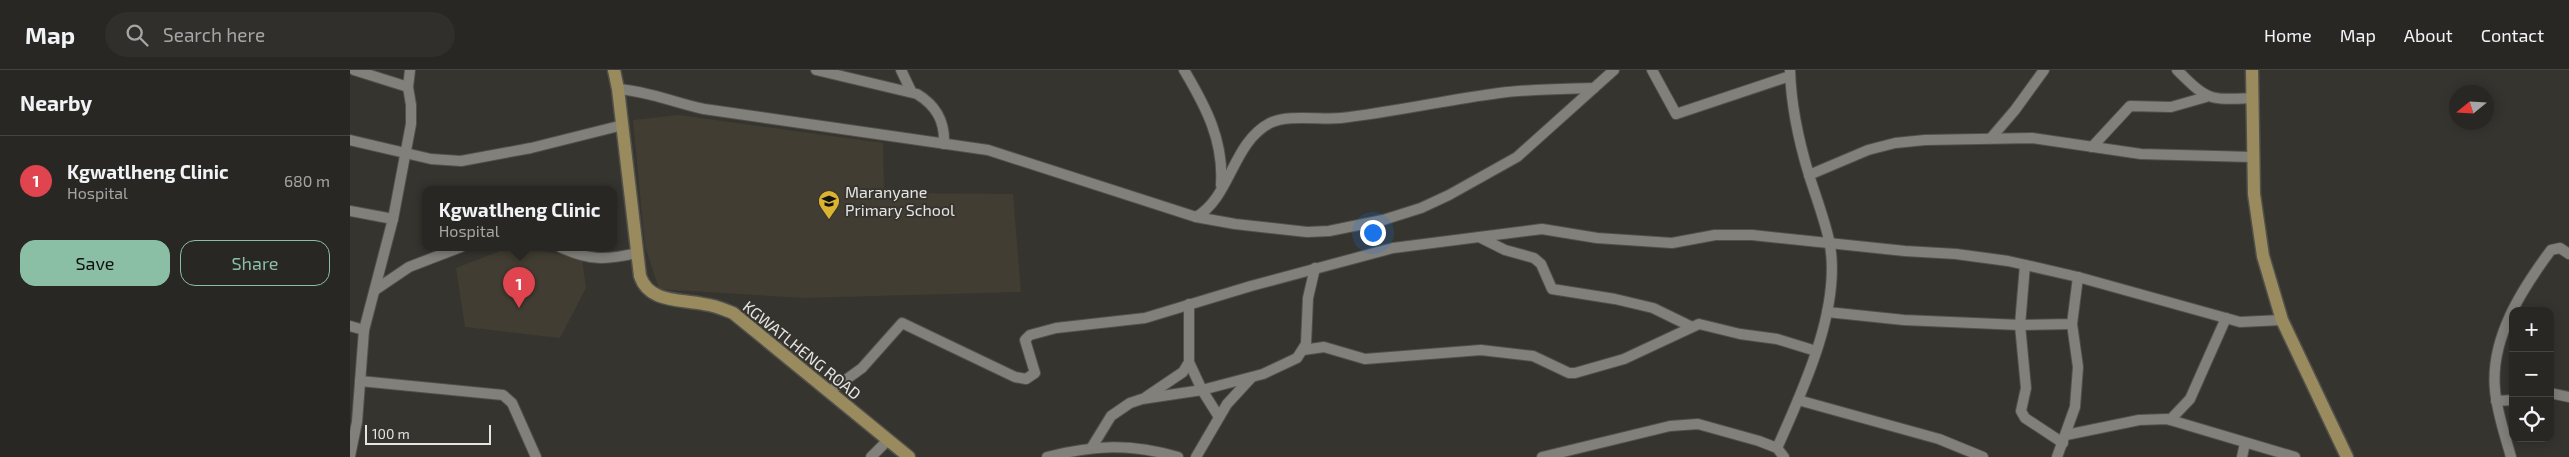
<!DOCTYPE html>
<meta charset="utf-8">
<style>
:root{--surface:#282723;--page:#302f2b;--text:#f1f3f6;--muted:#a5a5a6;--line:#444441;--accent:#8abfa5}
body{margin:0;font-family:"Exo 2",sans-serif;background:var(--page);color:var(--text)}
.controls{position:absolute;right:15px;bottom:15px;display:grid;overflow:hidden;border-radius:10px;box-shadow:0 2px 12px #0003}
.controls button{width:45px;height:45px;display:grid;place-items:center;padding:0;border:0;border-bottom:1px solid var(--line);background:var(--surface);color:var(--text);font:25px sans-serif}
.compass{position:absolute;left:2099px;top:15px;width:45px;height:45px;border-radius:50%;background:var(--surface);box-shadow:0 2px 12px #0003;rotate:252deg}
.scale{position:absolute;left:15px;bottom:12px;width:126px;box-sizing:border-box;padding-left:5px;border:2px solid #e5e4e1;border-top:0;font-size:14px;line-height:18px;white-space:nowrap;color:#e5e4e1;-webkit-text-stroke:4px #36342f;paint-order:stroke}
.you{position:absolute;left:1022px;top:162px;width:18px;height:18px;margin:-12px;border:4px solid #fff;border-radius:50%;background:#1a73e8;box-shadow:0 0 0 8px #1a73e833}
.badge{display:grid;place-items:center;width:32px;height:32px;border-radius:50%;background:var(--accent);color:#fff;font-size:16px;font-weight:700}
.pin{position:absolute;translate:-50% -41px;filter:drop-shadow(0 1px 2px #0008)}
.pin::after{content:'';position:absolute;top:26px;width:18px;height:15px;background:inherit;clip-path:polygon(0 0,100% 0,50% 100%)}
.popup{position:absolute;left:72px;top:116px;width:195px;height:65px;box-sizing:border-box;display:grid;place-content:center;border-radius:10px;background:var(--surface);filter:drop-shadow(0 1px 4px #0005);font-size:16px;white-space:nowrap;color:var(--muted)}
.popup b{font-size:19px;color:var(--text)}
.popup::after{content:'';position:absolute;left:50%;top:100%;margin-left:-10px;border:10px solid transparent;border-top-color:var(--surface)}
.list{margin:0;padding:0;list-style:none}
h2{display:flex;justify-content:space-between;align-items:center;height:65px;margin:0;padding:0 20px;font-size:21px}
h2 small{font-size:16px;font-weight:400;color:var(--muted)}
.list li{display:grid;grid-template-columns:32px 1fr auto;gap:15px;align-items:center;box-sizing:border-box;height:90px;padding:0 20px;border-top:1px solid var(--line)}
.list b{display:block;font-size:19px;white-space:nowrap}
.list p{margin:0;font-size:16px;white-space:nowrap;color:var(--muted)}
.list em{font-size:16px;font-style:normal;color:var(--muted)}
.actions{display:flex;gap:10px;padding:15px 20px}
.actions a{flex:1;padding:11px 0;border:1px solid var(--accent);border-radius:15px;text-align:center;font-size:18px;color:var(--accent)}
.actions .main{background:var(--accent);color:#111}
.icon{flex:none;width:28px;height:28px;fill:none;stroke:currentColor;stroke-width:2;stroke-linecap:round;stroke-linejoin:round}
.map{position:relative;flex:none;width:2219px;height:387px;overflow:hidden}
header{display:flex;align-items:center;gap:30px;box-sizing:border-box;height:70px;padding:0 25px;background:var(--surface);border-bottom:1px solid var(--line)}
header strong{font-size:24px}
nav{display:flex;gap:28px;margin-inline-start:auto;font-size:18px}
.search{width:350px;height:45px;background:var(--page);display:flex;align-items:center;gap:12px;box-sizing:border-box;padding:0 18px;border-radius:28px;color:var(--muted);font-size:19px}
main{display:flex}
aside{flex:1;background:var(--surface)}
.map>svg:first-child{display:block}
</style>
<header>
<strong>Map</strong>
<div class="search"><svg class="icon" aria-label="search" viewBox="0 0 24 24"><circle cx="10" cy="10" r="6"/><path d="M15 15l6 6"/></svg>Search here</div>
<nav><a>Home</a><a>Map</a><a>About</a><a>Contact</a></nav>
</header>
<main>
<aside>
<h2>Nearby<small></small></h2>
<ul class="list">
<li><span class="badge" style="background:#e0444e">1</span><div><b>Kgwatlheng Clinic</b><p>Hospital</p></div><em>680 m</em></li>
</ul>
<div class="actions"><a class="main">Save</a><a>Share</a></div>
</aside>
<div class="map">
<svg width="2219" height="387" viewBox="0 0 2219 387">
<rect width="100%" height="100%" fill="#36342f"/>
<!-- built -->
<g fill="#413d32">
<path d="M329,45L533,73L534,123L663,124L671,222L454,228L309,219L295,176L283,50Z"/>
<path d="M179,179L232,188L236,218L210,268L115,257L106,198L150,181Z"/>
</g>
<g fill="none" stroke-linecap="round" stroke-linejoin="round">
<!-- street casing -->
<g stroke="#51504c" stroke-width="12">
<g id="street">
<path d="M4,0L58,17"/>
<path d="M466,0L567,24C587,36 595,52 594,74"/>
<path d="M551,0L561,21"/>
<path d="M834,0C856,37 874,71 871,115"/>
<path d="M1302,0L1326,44L1440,6"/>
<path d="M1827,0C1858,31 1859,30 1903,28"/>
<path d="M268,19C298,21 325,33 354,39L638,80L846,147L885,154L957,162L979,161L1033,150L1071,138L1099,125L1167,87L1264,0"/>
<path d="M1641,68L1665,40L1694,0"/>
<path d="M0,70L81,89L111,91L181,78L273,55"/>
<path d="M1742,77L1780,36L1821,37L1856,27"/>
<path d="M1459,105L1518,80L1545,73L1575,70L1682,68L1791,84L1902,87"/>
<path d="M0,141L43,149"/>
<path d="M846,147C881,127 882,73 920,53C937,44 971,50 991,48C1044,42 1096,30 1149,23C1180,19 1212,19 1244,18"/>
<path d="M1129,167L1155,180L1184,188L1191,194L1202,219L1265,229L1303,238L1340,256"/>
<path d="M210,177C239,191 257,190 287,183"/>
<path d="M1675,195L1670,255L1676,318L1671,341L1675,348L1713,373"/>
<path d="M25,220L59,197L111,177"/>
<path d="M839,234V292L852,320L869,347"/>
<path d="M1477,242L1554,250L1670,255L1722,254L1728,207"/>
<path d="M0,256L14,260"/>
<path d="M953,280L974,277L1015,289L1131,280L1183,286L1219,303H1225L1274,289L1349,254L1390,264L1427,269L1466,281"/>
<path d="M10,311L153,325L162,333L186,387"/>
<path d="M479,322L512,298L552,253L665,307L676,309L685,303L675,270L680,265L706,258L795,248L901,216L1043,178L1192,159L1247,168L1322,173L1365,165H1402L1555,181L1606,184L1658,191L1728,207L1890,252L1932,250"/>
<path d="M2200,323L2219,327"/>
<path d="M796,327L833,302L839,292"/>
<path d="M1448,330L1589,369L1633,387"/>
<path d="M2146,331L2163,330"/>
<path d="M1820,350L1840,329L1876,248"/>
<path d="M1716,365L1789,350L1817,349L1945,387"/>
<path d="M742,377L761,346L780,333L792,329L852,320L913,304L947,288L956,274L958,228L965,198"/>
<path d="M1427,378C1453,320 1493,235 1479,170C1474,148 1466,127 1459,105C1449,72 1441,34 1440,0"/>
<path d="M0,386L7,352L14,260L43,149L61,54V35L58,17L60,0"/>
<path d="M521,387L538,370"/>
<path d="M697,387C745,375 780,373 828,387"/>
<path d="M846,387L877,334L901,308"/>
<path d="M1192,387L1320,356L1348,354L1409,371L1427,378L1434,387"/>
<path d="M1707,387L1725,337L1728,297L1722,254"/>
<path d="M1892,387L1895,373"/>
<path d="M2161,387C2155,365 2147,343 2145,320C2140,268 2172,219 2201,180L2210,178L2219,184"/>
</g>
</g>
<!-- secondary casing -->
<g stroke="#51504c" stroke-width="15">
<g id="secondary">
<path d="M264,0L268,19L290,206C299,233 330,229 353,234C364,235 373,239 383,243L559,387"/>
<path d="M1902,0L1904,124L1913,186L1932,250L1997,387"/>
</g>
</g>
<!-- street -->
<use href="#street" stroke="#82807a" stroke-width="10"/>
<!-- secondary -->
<use href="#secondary" stroke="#998b5d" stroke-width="12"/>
</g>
<!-- icons -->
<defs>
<g id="school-pin" transform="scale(1.125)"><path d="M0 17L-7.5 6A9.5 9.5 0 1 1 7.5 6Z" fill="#dbb333" stroke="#36342f"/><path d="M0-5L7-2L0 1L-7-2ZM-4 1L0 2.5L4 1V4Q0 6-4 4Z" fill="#111"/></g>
</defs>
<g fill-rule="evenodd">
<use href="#school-pin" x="479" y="131"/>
</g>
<g text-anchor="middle" stroke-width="4" stroke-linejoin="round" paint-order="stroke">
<!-- poi labels -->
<g font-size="16" fill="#e5e4e1" stroke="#36342f" text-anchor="start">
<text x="495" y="128">Maranyane<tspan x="495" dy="18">Primary School</tspan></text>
</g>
<!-- street labels -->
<g font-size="16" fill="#e5e4e1" stroke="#36342f">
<text transform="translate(452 280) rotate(39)" y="6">KGWATLHENG ROAD</text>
</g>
</g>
</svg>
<div class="controls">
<button>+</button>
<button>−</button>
<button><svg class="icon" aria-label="locate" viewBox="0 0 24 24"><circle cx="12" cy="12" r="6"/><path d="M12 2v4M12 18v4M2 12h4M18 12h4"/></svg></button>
</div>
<svg class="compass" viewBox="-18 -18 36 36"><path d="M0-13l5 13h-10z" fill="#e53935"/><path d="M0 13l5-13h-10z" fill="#a5a5a6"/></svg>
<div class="scale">100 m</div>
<div class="you"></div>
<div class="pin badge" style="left:169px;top:238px;background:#e0444e">1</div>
<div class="popup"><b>Kgwatlheng Clinic</b>Hospital</div>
</div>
</main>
